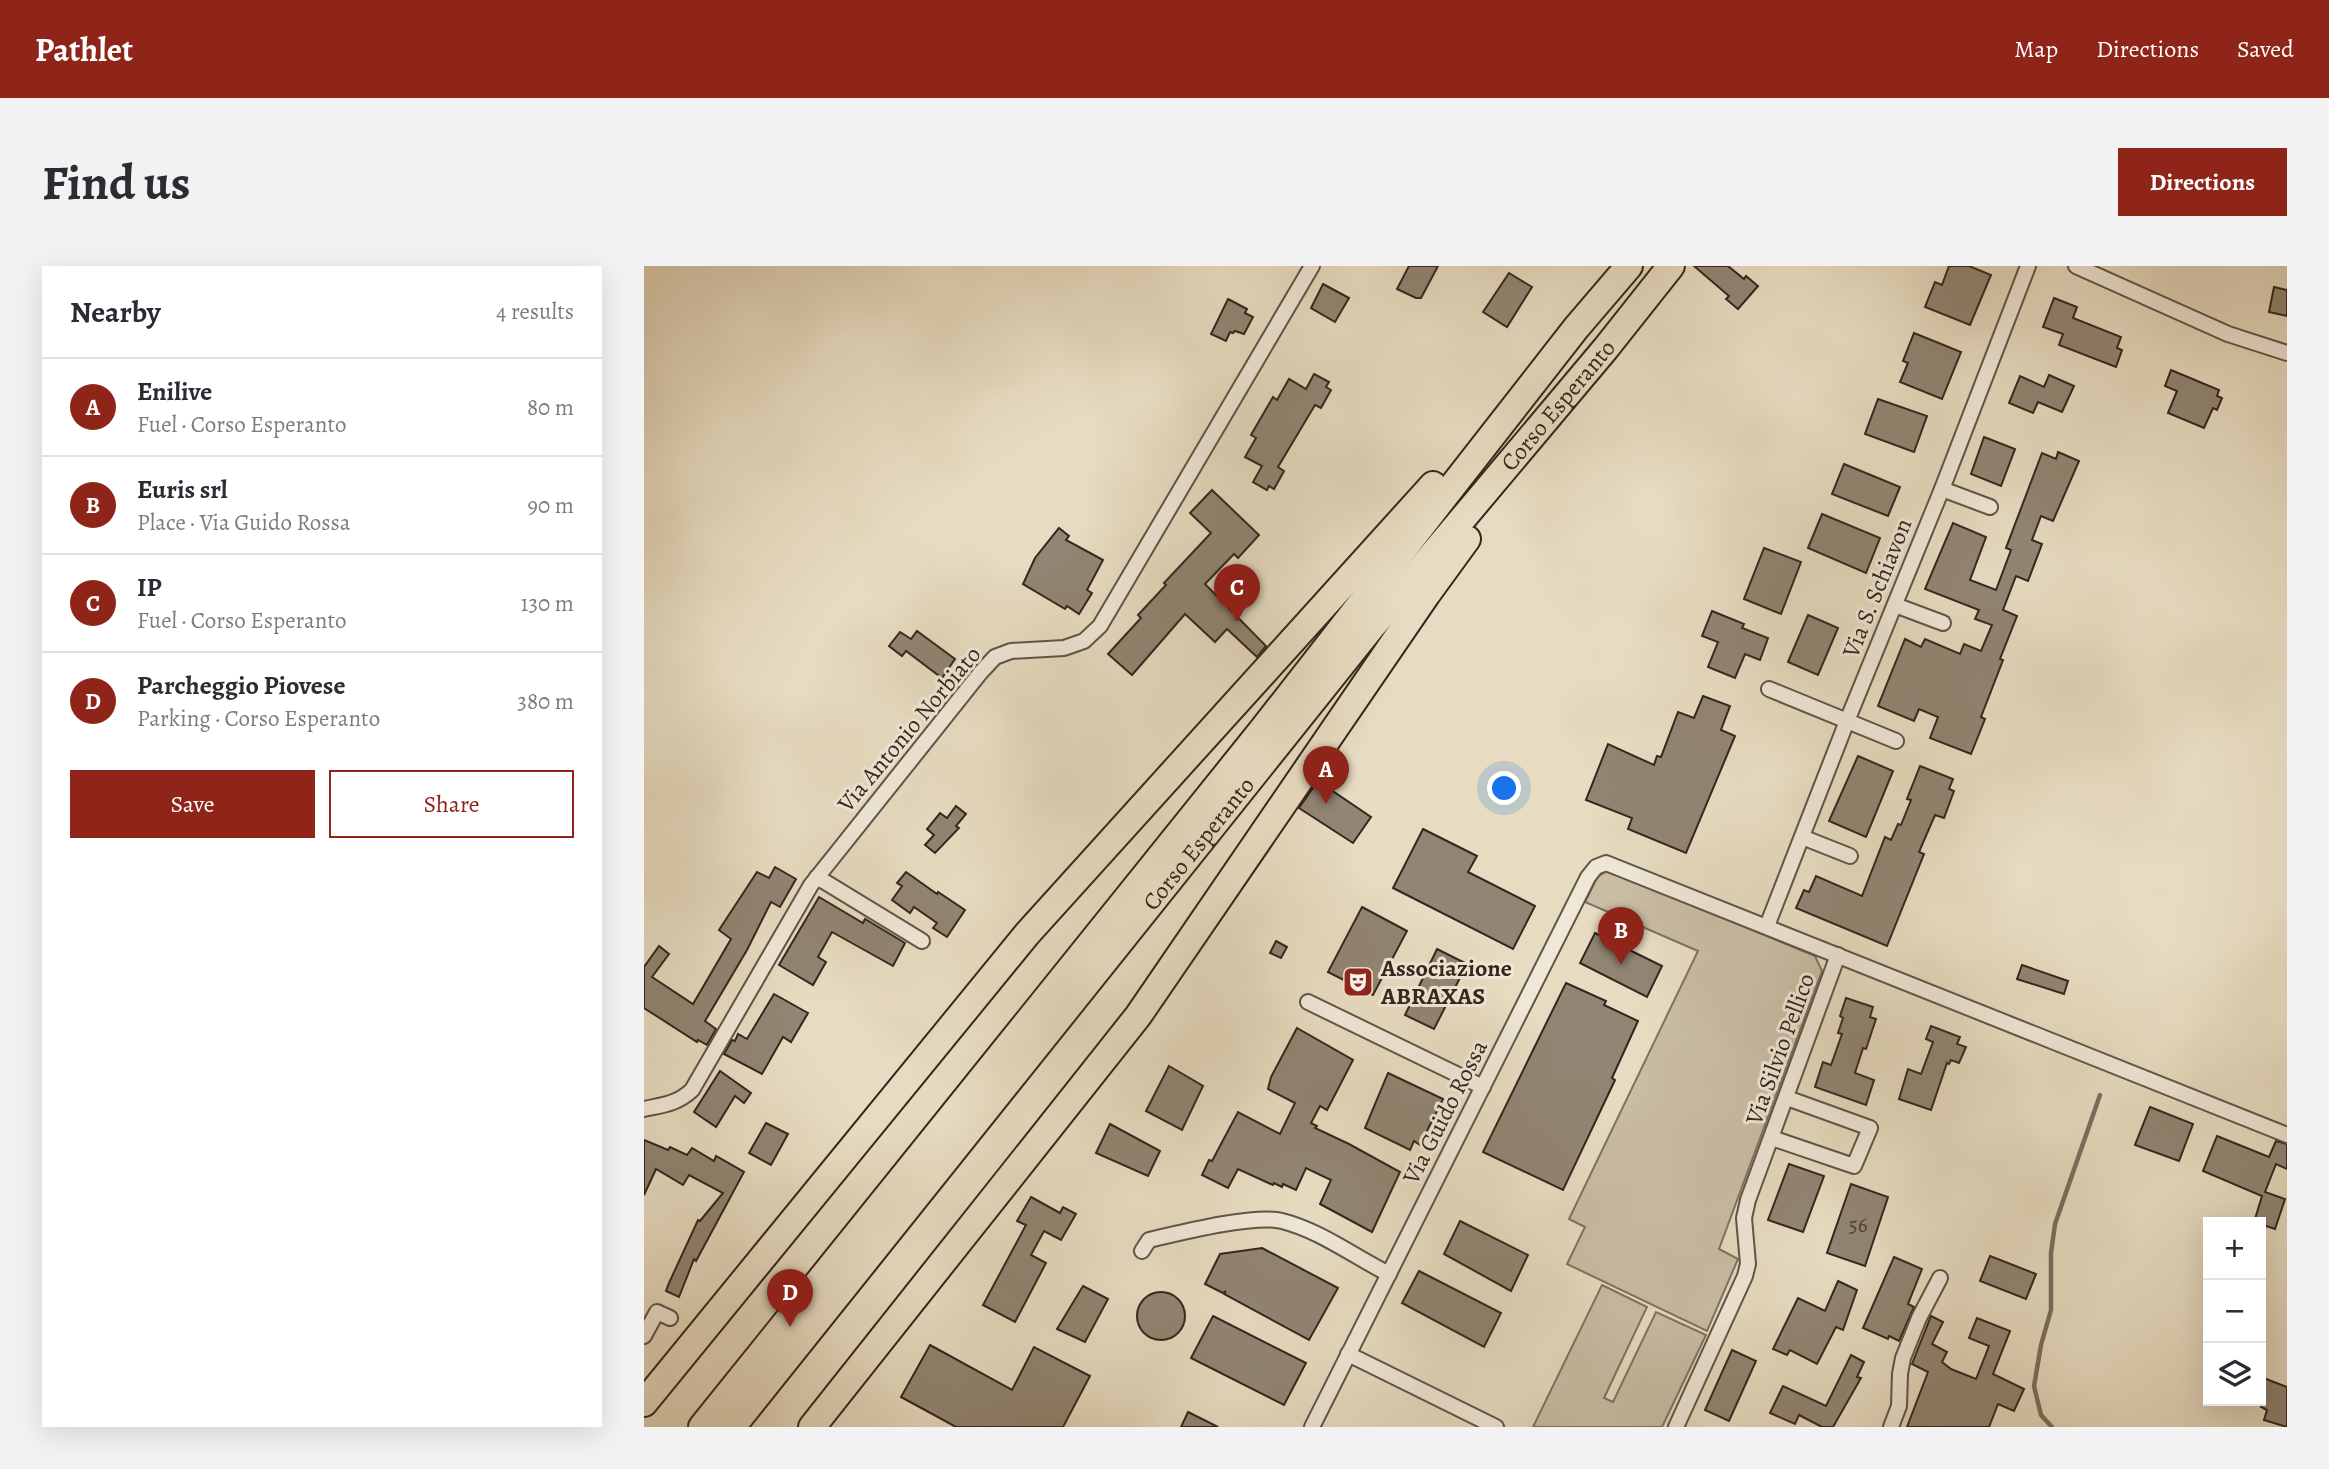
<!DOCTYPE html>
<meta charset="utf-8">
<style>
:root{--surface:#fff;--page:#f2f2f3;--text:#2b2b33;--muted:#7c7c81;--line:#e1e1e2;--accent:#8f2418}
body{margin:0;font-family:Alegreya,serif;background:var(--page);color:var(--text)}
.controls{position:absolute;right:21px;bottom:21px;display:grid;overflow:hidden;border-radius:0px;box-shadow:0 7px 28px #0002}
.controls button{width:63px;height:63px;display:grid;place-items:center;padding:0;border:0;border-bottom:2px solid var(--line);background:var(--surface);color:var(--text);font:35px sans-serif}
.you{position:absolute;left:861px;top:523px;width:24px;height:24px;margin:-18px;border:5px solid #fff;border-radius:50%;background:#1a73e8;box-shadow:0 0 0 10px #1a73e833}
.badge{display:grid;place-items:center;width:46px;height:46px;border-radius:50%;background:var(--accent);color:#fff;font-size:23px;font-weight:700}
.pin{position:absolute;translate:-50% -58px;filter:drop-shadow(0 2px 4px #0008)}
.pin::after{content:'';position:absolute;top:37px;width:24px;height:21px;background:inherit;clip-path:polygon(0 0,100% 0,50% 100%)}
.list{margin:0;padding:0;list-style:none}
h2{display:flex;justify-content:space-between;align-items:center;height:91px;margin:0;padding:0 28px;font-size:30px}
h2 small{font-size:23px;font-weight:400;color:var(--muted)}
.list li{display:grid;grid-template-columns:46px 1fr auto;gap:21px;align-items:center;box-sizing:border-box;height:98px;padding:0 28px;border-top:2px solid var(--line)}
.list b{display:block;font-size:26px;white-space:nowrap}
.list p{margin:0;font-size:23px;white-space:nowrap;color:var(--muted)}
.list em{font-size:23px;font-style:normal;color:var(--muted)}
.actions{display:flex;gap:14px;padding:21px 28px}
.actions a{flex:1;padding:16px 0;border:2px solid var(--accent);border-radius:0px;text-align:center;font-size:24px;color:var(--accent)}
.actions .main{background:var(--accent);color:#fff}
.icon{flex:none;width:38px;height:38px;fill:none;stroke:currentColor;stroke-width:2;stroke-linecap:round;stroke-linejoin:round}
.map{position:relative;flex:none;width:1643px;height:1161px;overflow:hidden;border-radius:0px}
header{display:flex;align-items:center;gap:42px;box-sizing:border-box;height:98px;padding:0 35px;background:var(--accent);color:#fff}
header strong{font-size:33px}
nav{display:flex;gap:38px;margin-inline-start:auto;font-size:24px}
.intro{display:flex;align-items:center;justify-content:space-between;box-sizing:border-box;height:168px;padding:0 42px}
h1{margin:0;font-size:49px}
.button{padding:18px 32px;border-radius:0px;background:var(--accent);color:#fff;font-size:24px;font-weight:700}
main{display:flex;gap:42px;padding:0 42px}
aside{flex:1;background:var(--surface);border-radius:0px;box-shadow:0 7px 28px #0002}
.map>svg:first-child{display:block}
</style>
<header>
<strong>Pathlet</strong>
<nav><a>Map</a><a>Directions</a><a>Saved</a></nav>
</header>
<div class="intro"><h1>Find us</h1><a class="button">Directions</a></div>
<main>
<aside>
<h2>Nearby<small>4 results</small></h2>
<ul class="list">
<li><span class="badge">A</span><div><b>Enilive</b><p>Fuel · Corso Esperanto</p></div><em>80 m</em></li>
<li><span class="badge">B</span><div><b>Euris srl</b><p>Place · Via Guido Rossa</p></div><em>90 m</em></li>
<li><span class="badge">C</span><div><b>IP</b><p>Fuel · Corso Esperanto</p></div><em>130 m</em></li>
<li><span class="badge">D</span><div><b>Parcheggio Piovese</b><p>Parking · Corso Esperanto</p></div><em>380 m</em></li>
</ul>
<div class="actions"><a class="main">Save</a><a>Share</a></div>
</aside>
<div class="map">
<svg width="1643" height="1161" viewBox="0 0 1643 1161">
<rect width="100%" height="100%" fill="#e7dcc1"/>
<filter id="stains"><feTurbulence type="fractalNoise" baseFrequency=".00286" numOctaves="4"/><feColorMatrix values="0 0 0 0 .2 0 0 0 0 .09 0 0 0 0 .02 0 0 0 .5 -.17"/></filter>
<radialGradient id="worn" r=".72"><stop offset=".6" stop-color="#630" stop-opacity="0"/><stop offset="1" stop-color="#630" stop-opacity=".3"/></radialGradient>
<!-- green -->
<g fill="#c9bda5" stroke="#7e7262" stroke-width="2">
<path d="M965,604L1171,690L1178,705L1075,983L1094,993L1063,1065L923,998L941,961L925,953L1054,685L941,636L954,610Z"/>
<path d="M958,1019L1003,1041L960,1132L969,1136L1012,1046L1062,1069L1018,1161H889Z"/>
</g>
<g fill="none" stroke-linecap="round" stroke-linejoin="round">
<!-- stream -->
<path stroke="#7b6e5f" stroke-width="4.5" d="M1408,1161L1397,1149L1390,1120L1397,1079L1407,1044V987L1411,958L1456,829"/>
</g>
<!-- building -->
<g fill="#918573" stroke="#34261e" stroke-width="2">
<path d="M765,0H794L777,32H772L753,23Z"/>
<path d="M1050,0H1084L1100,13L1102,10L1114,20L1094,43L1082,33L1085,30Z"/>
<path d="M1305,0H1325L1347,9L1326,59L1281,41L1291,16L1298,19Z"/>
<path d="M865,7L888,21L863,61L839,46Z"/>
<path d="M679,18L705,32L691,56L667,42Z"/>
<path d="M1630,21L1643,24V50L1625,46Z"/>
<path d="M1410,32L1433,41L1429,52L1477,71L1473,82L1478,84L1472,101L1415,79L1419,68L1399,61Z"/>
<path d="M584,33L603,43L601,47L609,51L600,68L591,65L589,67L586,66L582,75L567,68Z"/>
<path d="M1270,67L1317,86L1298,133L1256,116L1264,97L1259,95Z"/>
<path d="M1527,104L1575,124L1573,130L1578,132L1573,144L1569,142L1560,162L1524,147L1533,125L1521,120Z"/>
<path d="M670,108L685,116L682,121L687,124L677,142L671,139L634,201L640,205L630,223L625,220L623,224L609,216L618,200L601,191L612,172L607,169L629,131L633,134L645,113L662,123Z"/>
<path d="M1405,109L1430,120L1418,146L1394,136L1389,147L1365,137L1376,110L1400,121Z"/>
<path d="M1234,133L1283,150L1270,186L1221,168Z"/>
<path d="M1340,171L1371,183L1357,220L1327,208Z"/>
<path d="M1414,186L1435,195L1409,255L1397,250L1388,274L1398,278L1384,315L1372,310L1359,344L1373,350L1356,393L1359,394L1337,451L1341,453L1327,488L1286,472L1294,451L1275,443L1270,455L1234,440L1261,373L1277,381L1281,373L1316,388L1320,378L1337,385L1348,359L1331,353L1335,344L1281,323L1309,257L1342,271L1326,314L1352,324L1367,284L1362,282L1398,187L1412,193Z"/>
<path d="M1200,198L1256,221L1244,250L1188,228Z"/>
<path d="M568,224L615,269L594,292L590,288L561,318L622,380L613,391L583,363L571,376L541,348L488,409L464,388L497,352L494,349L522,319L520,317L567,267L546,247Z"/>
<path d="M1178,248L1236,272L1222,307L1164,282Z"/>
<path d="M415,262L425,270L422,274L459,294L443,324L448,327L435,348L423,340L421,343L379,318L391,292Z"/>
<path d="M1120,282L1157,296L1137,348L1100,333Z"/>
<path d="M1068,345L1100,358L1098,362L1124,372L1116,394L1101,388L1091,412L1064,401L1074,376L1058,370Z"/>
<path d="M1164,349L1194,362L1174,409L1144,396Z"/>
<path d="M273,365L311,393L298,412L262,385L258,390L245,380L256,366L267,373Z"/>
<path d="M1059,430L1086,440L1077,464L1091,470L1042,587L984,563L988,552L942,534L964,478L1010,499L1013,490L1017,491L1034,446L1050,452Z"/>
<path d="M1214,490L1249,505L1222,571L1185,555Z"/>
<path d="M1276,500L1309,513L1305,523L1310,525L1300,552L1291,549L1275,586L1280,588L1243,680L1152,642L1160,624L1165,626L1172,610L1218,630L1241,571L1247,574L1254,558L1257,559L1267,534L1263,533Z"/>
<path d="M674,515L727,551L709,577L655,542Z"/>
<path d="M312,540L322,548L312,560L315,562L291,587L281,579L290,569L283,563L296,547L303,552Z"/>
<path d="M779,563L833,590L824,606L891,640L869,683L749,622Z"/>
<path d="M131,601L152,613L136,641L127,636L103,684L61,755L72,763L63,779L54,774L53,776L0,742V701L15,680L25,688L8,711L49,738L87,673L75,664L113,606L125,612Z"/>
<path d="M262,606L293,628L294,626L321,644L303,671L289,662L293,657L270,641L266,647L248,634L258,620L253,617Z"/>
<path d="M175,631L219,657L221,653L261,677L249,700L188,666L174,691L182,696L169,719L135,699Z"/>
<path d="M718,641L763,665L729,729L684,706Z"/>
<path d="M951,667L1018,700L1003,731L936,697Z"/>
<path d="M632,675L643,681L637,692L626,687Z"/>
<path d="M793,683L823,698L790,763L761,749Z"/>
<path d="M1378,699L1424,715L1420,728L1373,713Z"/>
<path d="M922,717L962,735L960,739L994,755L968,812L971,814L919,924L839,886Z"/>
<path d="M130,728L164,747L147,776L139,771L118,808L80,788L88,774L91,775L94,768L103,773Z"/>
<path d="M1202,732L1229,741L1226,751L1232,753L1222,783L1219,782L1211,807L1230,814L1222,839L1171,821L1179,796L1187,799L1198,768L1194,767L1199,752L1196,750Z"/>
<path d="M1287,760L1316,771L1313,778L1322,781L1315,797L1307,794L1305,798L1303,797L1287,844L1255,833L1264,803L1277,808L1289,776L1282,773Z"/>
<path d="M653,762L709,794L683,844L676,840L667,857L673,860L671,862L705,878L756,906L728,966L676,938L687,914L662,902L652,924L639,918L638,921L630,917L629,919L594,903L584,922L558,909L565,894L568,895L594,846L636,868L651,837L624,823L627,811Z"/>
<path d="M525,800L559,820L538,864L502,845Z"/>
<path d="M76,805L107,827L100,837L91,830L72,861L50,846Z"/>
<path d="M744,807L799,833L776,879L770,875L766,884L721,862Z"/>
<path d="M1506,841L1549,858L1535,895L1491,879Z"/>
<path d="M122,857L144,868L127,899L105,887Z"/>
<path d="M466,858L516,885L504,910L452,887Z"/>
<path d="M1573,870L1625,891L1632,875L1643,878V903L1632,898L1621,926L1641,933L1631,963L1610,956L1618,930L1559,905Z"/>
<path d="M0,874L24,884L26,881L43,889L48,882L70,895L72,890L100,906L52,995L50,993L35,1031L22,1025L25,1017L54,954L56,955L79,927L45,909L39,919L12,903L0,929Z"/>
<path d="M1145,898L1180,910L1159,966L1124,954Z"/>
<path d="M1207,918L1244,931L1221,1000L1183,987Z"/>
<path d="M387,931L416,947L419,941L432,948L417,974L400,965L387,989L402,997L371,1056L339,1039L382,959L373,955Z"/>
<path d="M816,955L884,989L867,1025L800,988Z"/>
<path d="M618,982L694,1022L665,1074L580,1028L582,1025L579,1027L561,1018L576,988Z"/>
<path d="M1346,990L1392,1008L1382,1033L1336,1015Z"/>
<path d="M1250,991L1278,1003L1264,1038L1270,1041L1255,1075L1245,1070L1244,1073L1219,1062Z"/>
<path d="M775,1005L857,1047L840,1081L758,1037Z"/>
<path d="M1194,1015L1213,1024L1199,1064L1192,1061L1173,1098L1146,1084L1143,1089L1129,1083L1154,1032L1181,1045Z"/>
<path d="M439,1020L464,1033L441,1076L413,1063Z"/>
<circle cx="517" cy="1050" r="24"/>
<path d="M569,1050L662,1097L640,1139L547,1092Z"/>
<path d="M1287,1050L1299,1056L1288,1078L1303,1086L1298,1096L1307,1103L1332,1113L1345,1080L1325,1072L1333,1052L1366,1065L1349,1108L1380,1123L1370,1145L1354,1138L1345,1161H1263L1284,1106L1268,1098Z"/>
<path d="M286,1079L368,1124L390,1081L446,1110L419,1161H312L257,1131Z"/>
<path d="M1088,1084L1112,1095L1085,1155L1061,1144Z"/>
<path d="M1207,1089L1220,1096L1213,1111L1217,1112L1189,1161H1178L1155,1149L1151,1158L1126,1147L1139,1120L1182,1140Z"/>
<path d="M1617,1111L1643,1121V1161L1620,1154L1623,1144L1617,1141Z"/>
<path d="M544,1146L574,1161H537Z"/>
</g>
<g fill="none" stroke-linecap="round" stroke-linejoin="round">
<!-- street casing -->
<g stroke="#615447" stroke-width="18">
<g id="street">
<path d="M1432,0L1584,68L1643,87"/>
<path d="M1298,223L1346,241"/>
<path d="M1251,339L1299,357"/>
<path d="M1125,423L1252,475"/>
<path d="M1158,571L1206,590"/>
<path d="M173,611L278,675"/>
<path d="M1123,660L1203,455L1298,223L1384,0"/>
<path d="M664,736L839,821"/>
<path d="M0,843C19,839 33,838 48,824L167,619L337,406L351,391L367,385L420,382L440,375L456,360L668,0"/>
<path d="M1128,872L1210,900L1226,862L1143,832"/>
<path d="M498,985L505,974C535,967 610,948 638,955C677,965 709,990 745,1008"/>
<path d="M0,1070L13,1046L26,1052"/>
<path d="M704,1088L852,1161"/>
<path d="M668,1161L944,611L952,601L962,597L1643,869"/>
<path d="M1032,1161L1101,1010L1104,998L1100,952L1104,934L1194,689"/>
<path d="M1247,1161L1255,1140L1256,1108L1259,1092L1275,1052L1296,1012"/>
</g>
</g>
<!-- highway casing -->
<g stroke="#34261e" stroke-width="30">
<g id="highway">
<path d="M0,1137L383,668L789,219"/>
<path d="M58,1161L619,463L932,62L985,0"/>
<path id="s1" d="M88,1161L726,363L962,82L1027,0"/>
<path d="M168,1161L494,750L783,328L823,273"/>
</g>
</g>
<!-- street -->
<use href="#street" stroke="#efe8d7" stroke-width="14"/>
<!-- highway -->
<use href="#highway" stroke="#e7dcc1" stroke-width="26"/>
</g>
<!-- icons -->
<defs>
<g id="theatre-square" transform="scale(1.575)"><rect x="-9" y="-9" width="18" height="18" rx="4" fill="#8f2418" stroke="#efe8d7"/><path d="M-5-5.5Q0-4 5-5.5V0Q5 5 0 6Q-5 5-5 0ZM-3.3-2.5H-1v1.5H-3.3ZM1-2.5H3.3v1.5H1ZM-2.8 1Q0 5.5 2.8 1Z" fill="#fff"/></g>
</defs>
<g fill-rule="evenodd">
<use href="#theatre-square" x="714" y="716"/>
</g>
<g text-anchor="middle" stroke-width="6" stroke-linejoin="round" paint-order="stroke">
<!-- number labels -->
<g font-size="21" fill="#4b3e33">
<text x="1214" y="966">56</text>
</g>
<!-- street labels -->
<g font-size="24" fill="#34261e" stroke="#efe8d7">
<text dy="8" stroke="none"><textPath href="#s1" startOffset="1314">Corso Esperanto</textPath></text>
<text transform="translate(1233 322) rotate(-68)" y="8">Via S. Schiavon</text>
<text transform="translate(265 463) rotate(-50)" y="8">Via Antonio Norbiato</text>
<text dy="8" stroke="none"><textPath href="#s1" startOffset="747">Corso Esperanto</textPath></text>
<text transform="translate(1136 783) rotate(-70)" y="8">Via Silvio Pellico</text>
<text transform="translate(801 846) rotate(-63)" y="8">Via Guido Rossa</text>
</g>
<!-- poi labels -->
<g font-size="24" font-weight="bold" fill="#34261e" stroke="#efe8d7" text-anchor="start">
<text x="737" y="710">Associazione<tspan x="737" dy="28">ABRAXAS</tspan></text>
</g>
</g>
<rect width="100%" height="100%" filter="url(#stains)"/>
<rect width="100%" height="100%" fill="url(#worn)"/>
</svg>
<div class="controls">
<button>+</button>
<button>−</button>
<button><svg class="icon" aria-label="layers" viewBox="0 0 24 24"><path d="M12 4l9 5-9 5-9-5zM3 14l9 5 9-5"/></svg></button>
</div>
<div class="you"></div>
<div class="pin badge" style="left:682px;top:538px">A</div>
<div class="pin badge" style="left:977px;top:699px">B</div>
<div class="pin badge" style="left:593px;top:356px">C</div>
<div class="pin badge" style="left:146px;top:1061px">D</div>
</div>
</main>
